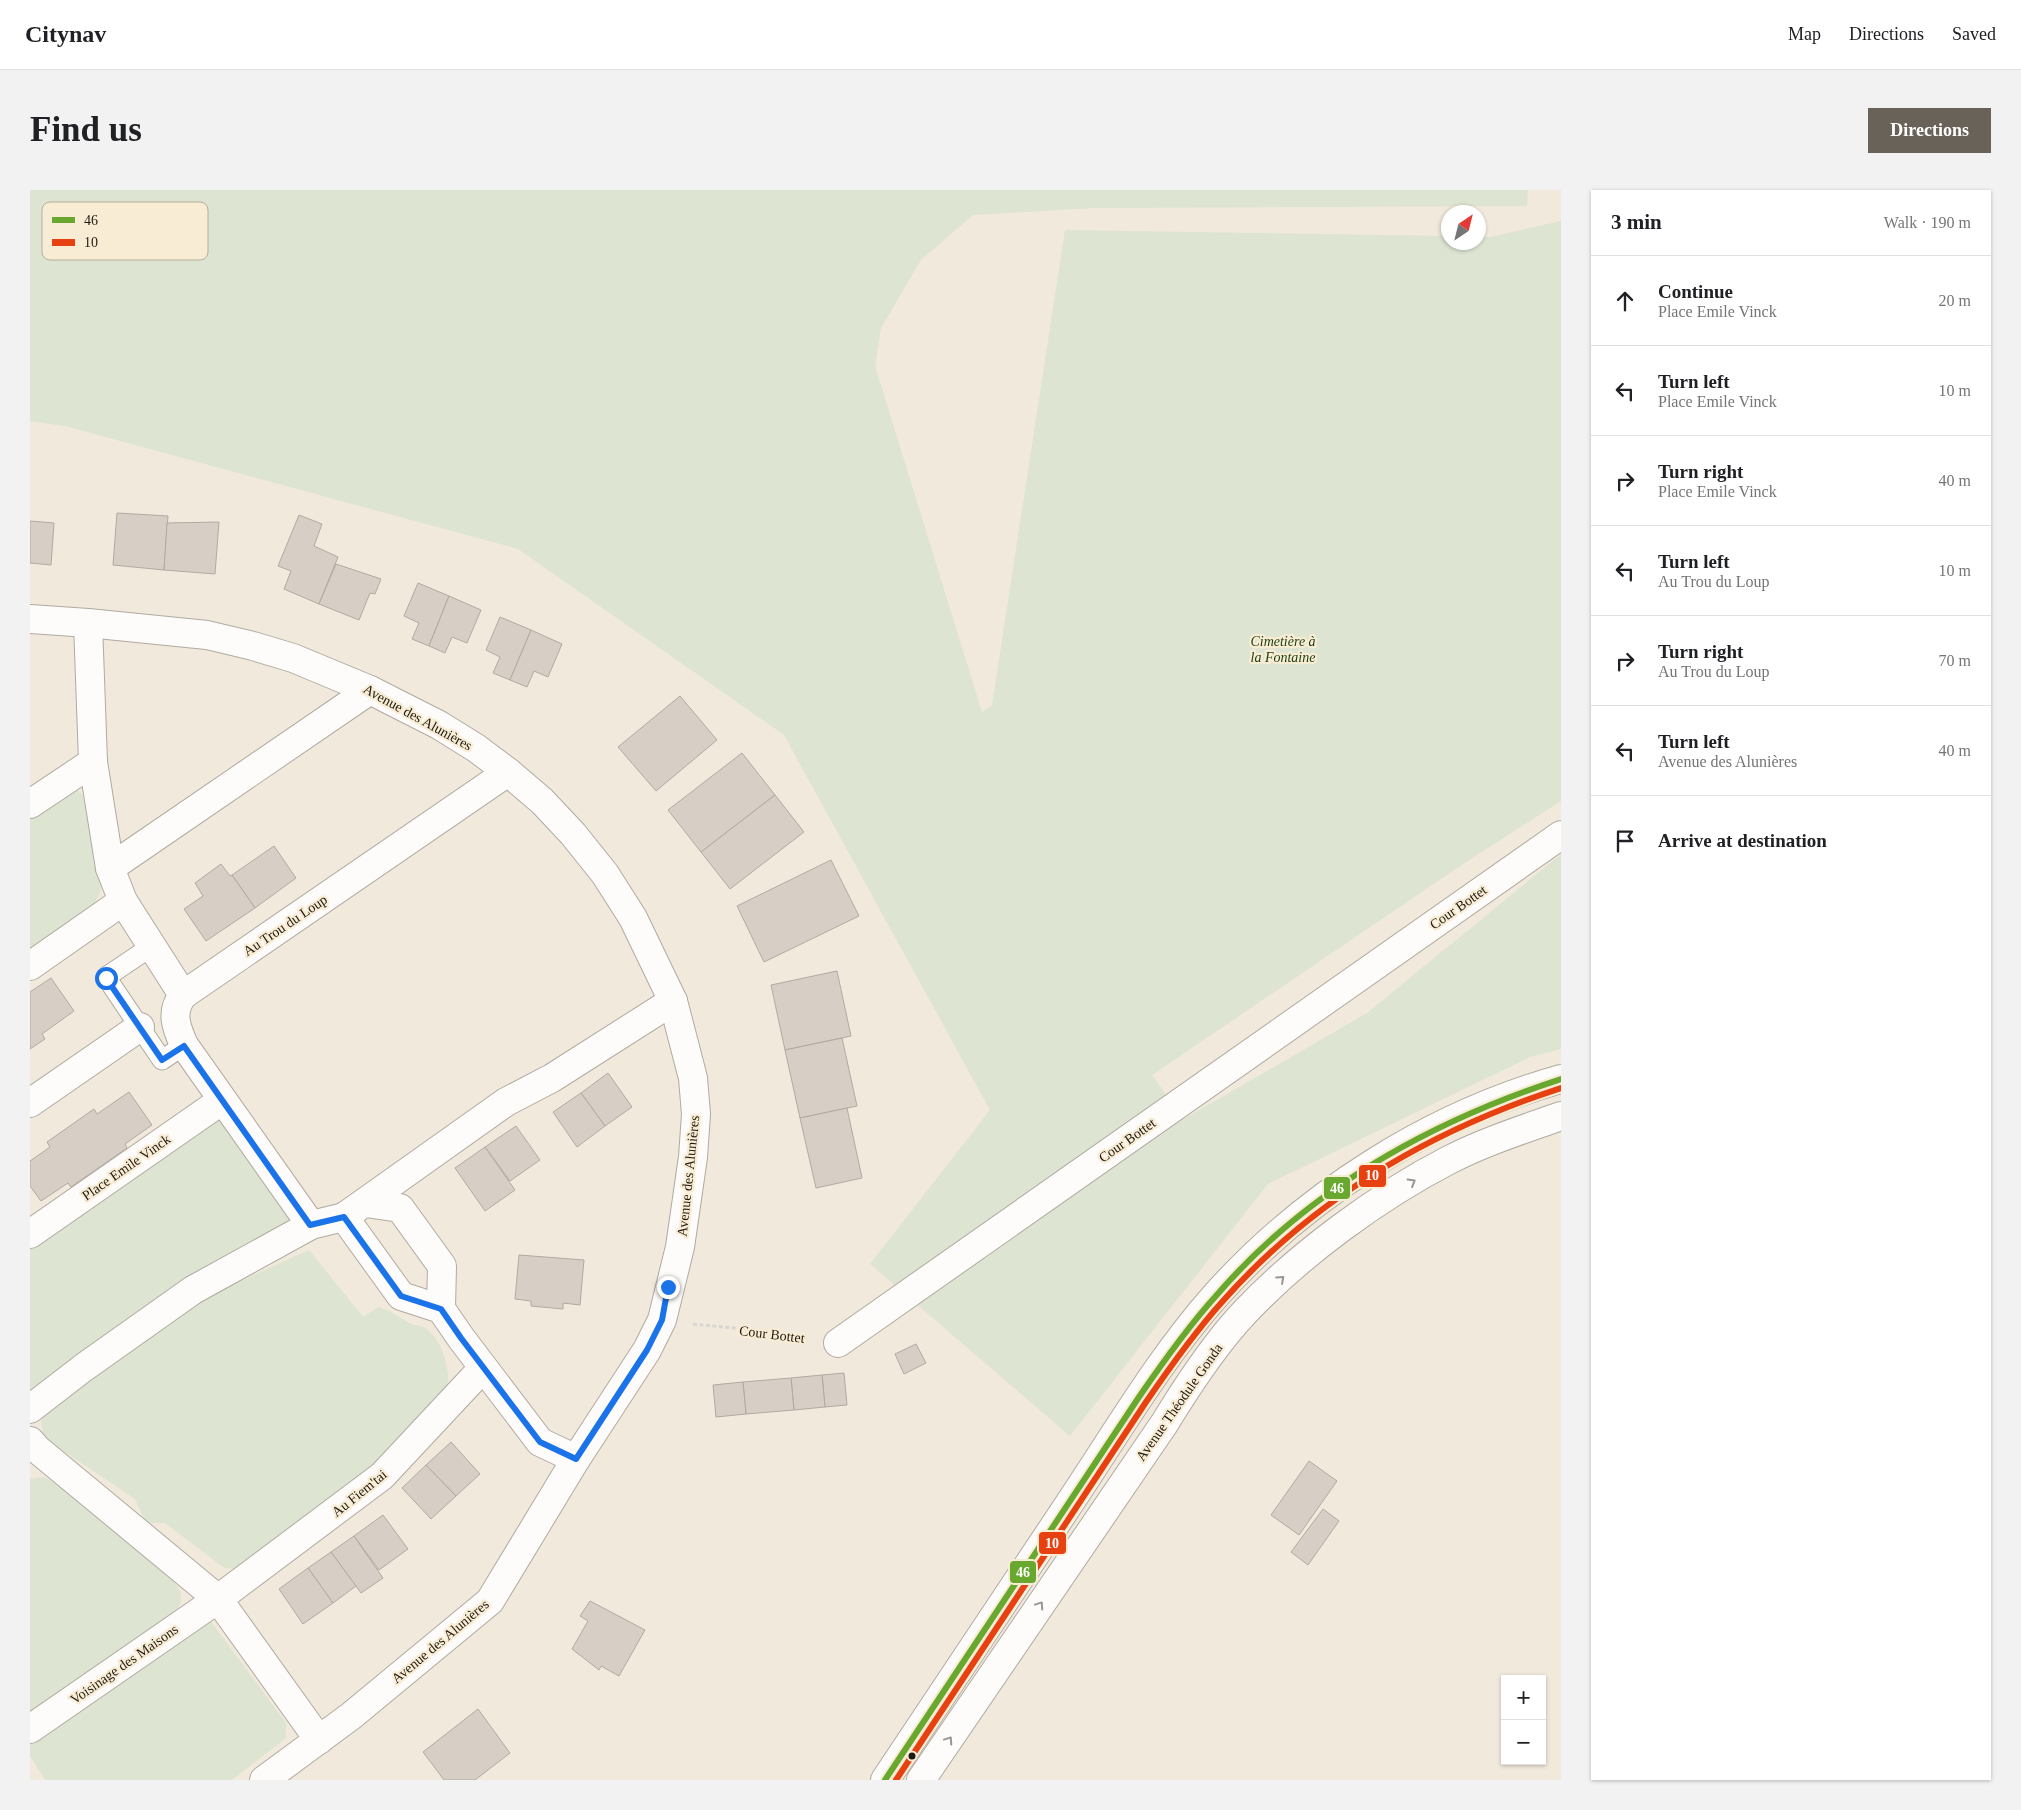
<!DOCTYPE html>
<meta charset="utf-8">
<style>
:root{--surface:#fff;--page:#f2f2f2;--text:#202124;--muted:#757577;--line:#e0e0e0;--accent:#686258}
body{margin:0;font-family:"Times New Roman",serif;background:var(--page);color:var(--text)}
.controls{position:absolute;right:15px;bottom:15px;display:grid;overflow:hidden;border-radius:0px;box-shadow:0 1px 4px #0004}
.controls button{width:45px;height:45px;display:grid;place-items:center;padding:0;border:0;border-bottom:1px solid var(--line);background:var(--surface);color:var(--text);font:25px sans-serif}
.compass{position:absolute;left:1411px;top:15px;width:45px;height:45px;border-radius:50%;background:var(--surface);box-shadow:0 1px 4px #0004;rotate:35deg}
.stop{position:absolute;width:15px;height:15px;margin:-11px;border:4px solid #1a73e8;border-radius:50%;background:#fff}
.stop.end{background:#1a73e8;border-color:#fff;box-shadow:0 1px 5px #0008}
.list{margin:0;padding:0;list-style:none}
h2{display:flex;justify-content:space-between;align-items:center;height:65px;margin:0;padding:0 20px;font-size:21px}
h2 small{font-size:16px;font-weight:400;color:var(--muted)}
.list li{display:grid;grid-template-columns:32px 1fr auto;gap:15px;align-items:center;box-sizing:border-box;height:90px;padding:0 20px;border-top:1px solid var(--line)}
.list b{display:block;font-size:19px;white-space:nowrap}
.list p{margin:0;font-size:16px;white-space:nowrap;color:var(--muted)}
.list em{font-size:16px;font-style:normal;color:var(--muted)}
.icon{flex:none;width:28px;height:28px;fill:none;stroke:currentColor;stroke-width:2;stroke-linecap:round;stroke-linejoin:round}
.map{position:relative;flex:none;width:1531px;height:1590px;overflow:hidden;border-radius:0px}
header{display:flex;align-items:center;gap:30px;box-sizing:border-box;height:70px;padding:0 25px;background:var(--surface);border-bottom:1px solid var(--line)}
header strong{font-size:24px}
nav{display:flex;gap:28px;margin-inline-start:auto;font-size:18px}
.intro{display:flex;align-items:center;justify-content:space-between;box-sizing:border-box;height:120px;padding:0 30px}
h1{margin:0;font-size:35px}
.button{padding:12px 22px;border-radius:0px;background:var(--accent);color:#fff;font-size:18px;font-weight:700}
main{display:flex;gap:30px;padding:0 30px}
aside{flex:1;background:var(--surface);border-radius:0px;box-shadow:0 1px 4px #0004}
.map>svg:first-child{display:block}
</style>
<header>
<strong>Citynav</strong>
<nav><a>Map</a><a>Directions</a><a>Saved</a></nav>
</header>
<div class="intro"><h1>Find us</h1><a class="button">Directions</a></div>
<main>
<div class="map">
<svg width="1531" height="1590" viewBox="0 0 1531 1590">
<rect width="100%" height="100%" fill="#f1e9dc"/>
<!-- green -->
<g fill="#dde4d1">
<path d="M0,0H1498L1497,16L1065,18L943,25L891,70L851,138L845,176L952,522L962,515L1035,40L1418,46V52H1448L1449,47H1460L1531,31V611L1433,674L1122,885L1154,929L1337,823L1531,664V859L1500,867L1238,994L1040,1246L840,1074L960,920L754,545L488,359L35,236L0,231Z"/>
<path d="M45,599L52,604L72,695C65,729 27,746 0,765V624Z"/>
<path d="M186,930L199,936L262,1034L0,1204V1059Z"/>
<path d="M279,1060L333,1127L348,1117C360,1120 368,1126 379,1133C385,1136 392,1135 397,1139C413,1152 421,1181 417,1200L336,1284L211,1381L193,1377L135,1333H116L105,1309L14,1248L11,1232L14,1222L164,1112Z"/>
<path d="M14,1287L39,1301L143,1391C153,1402 155,1412 143,1423L0,1523V1289Z"/>
<path d="M179,1429L256,1533V1548L202,1590H15L0,1566V1551Z"/>
</g>
<!-- building -->
<g fill="#d7cfc6" stroke="#b1aaa1">
<path d="M87,323L138,326L134,380L83,375Z"/>
<path d="M269,325L292,334L284,356L308,367L289,414L254,399L261,381L248,376Z"/>
<path d="M0,331L24,333L21,375L0,373Z"/>
<path d="M189,332L185,384L134,380L137,333Z"/>
<path d="M306,374L351,389L345,404L340,403L329,430L289,414Z"/>
<path d="M388,393L419,406L399,456L382,449L389,433L374,426Z"/>
<path d="M419,406L451,420L437,453L422,447L415,463L399,456Z"/>
<path d="M470,427L501,440L480,490L463,483L470,467L456,460Z"/>
<path d="M501,440L532,454L518,487L504,481L497,497L480,490Z"/>
<path d="M650,506L687,550L626,601L588,557Z"/>
<path d="M712,563L745,605L671,662L638,620Z"/>
<path d="M745,605L774,642L700,699L671,662Z"/>
<path d="M244,656L266,688L225,718L202,685Z"/>
<path d="M801,670L829,726L734,772L707,716Z"/>
<path d="M191,674L200,686L202,685L225,718L176,751L154,719L173,706L165,693Z"/>
<path d="M807,781L821,846L755,860L741,795Z"/>
<path d="M21,788L44,821L12,844L15,849L0,859V802Z"/>
<path d="M812,848L827,916L770,928L755,860Z"/>
<path d="M578,883L602,917L575,936L551,903Z"/>
<path d="M99,902L122,935L95,954L97,958L41,997L38,993L11,1011L0,996V971L20,957L17,952L64,919L67,924Z"/>
<path d="M551,903L575,936L547,957L523,922Z"/>
<path d="M817,918L832,988L786,998L770,928Z"/>
<path d="M486,936L510,970L480,991L455,957Z"/>
<path d="M455,957L485,1000L455,1021L425,978Z"/>
<path d="M489,1065L554,1070L550,1115L533,1113V1119L501,1116V1111L485,1109Z"/>
<path d="M886,1154L896,1173L874,1184L865,1164Z"/>
<path d="M814,1183L817,1215L795,1217L792,1185Z"/>
<path d="M792,1185L795,1217L764,1220L761,1188Z"/>
<path d="M761,1188L764,1220L716,1224L713,1192Z"/>
<path d="M713,1192L716,1224L686,1227L683,1195Z"/>
<path d="M421,1252L450,1284L426,1306L396,1275Z"/>
<path d="M1279,1271L1307,1291L1269,1345L1241,1325Z"/>
<path d="M396,1275L426,1306L401,1329L372,1298Z"/>
<path d="M1293,1319L1309,1331L1278,1375L1261,1362Z"/>
<path d="M353,1325L378,1359L349,1380L324,1346Z"/>
<path d="M324,1346L353,1388L331,1403L301,1362Z"/>
<path d="M301,1362L326,1396L303,1413L278,1378Z"/>
<path d="M278,1378L303,1413L273,1434L249,1399Z"/>
<path d="M560,1411L615,1440L589,1486L571,1476L569,1480L542,1459L558,1431L550,1426Z"/>
<path d="M448,1519L480,1563L445,1590H414L393,1562Z"/>
</g>
<g fill="none" stroke-linecap="round" stroke-linejoin="round">
<!-- lane casing -->
<g stroke="#b0aaa0" stroke-width="21">
<path id="lane" d="M122,756L76,787L132,870L154,855"/>
</g>
<!-- street casing -->
<g stroke="#b0aaa0" stroke-width="30">
<g id="street">
<path d="M0,429L58,433L177,445L223,456L263,468L340,500L409,535L446,558L478,582L512,611L543,644L575,684L603,728L643,811L663,888L666,924L663,967L650,1057L632,1130L617,1160L546,1269L460,1411L321,1526L234,1590"/>
<path d="M58,433L63,572L80,678L93,711L153,805"/>
<path d="M0,614L63,572"/>
<path d="M80,678L340,500"/>
<path d="M0,776L93,711"/>
<path d="M0,913L110,837"/>
<path d="M336,1013L370,1018L412,1076L411,1119"/>
<path d="M314,1027L476,912L522,888L643,811"/>
<path d="M281,1035L154,855C146,837 140,822 153,805L478,582"/>
<path d="M0,1044L191,911"/>
<path d="M808,1153L1531,645"/>
<path d="M0,1219L53,1178L163,1100L281,1035L314,1027L371,1106L411,1119L431,1148L510,1252L546,1269"/>
<path d="M0,1251L7,1259L188,1409L289,1550"/>
<path d="M0,1539L188,1409L352,1286L453,1178"/>
</g>
</g>
<!-- secondary casing -->
<g stroke="#b0aaa0" stroke-width="30">
<g id="secondary">
<path d="M855,1590C916,1498 978,1406 1039,1314C1086,1244 1130,1168 1186,1105C1277,1004 1400,926 1531,889"/>
<path d="M891,1590L1134,1234C1156,1198 1186,1152 1216,1121C1270,1064 1349,1006 1419,970C1454,952 1494,939 1531,926"/>
</g>
</g>
<!-- path -->
<path stroke="#d8d6d2" stroke-width="3" stroke-dasharray="4 2.5" stroke-linecap="butt" d="M663,1134L734,1141L778,1148"/>
<!-- lane -->
<use href="#lane" stroke="#fdfcfa" stroke-width="19"/>
<!-- street -->
<use href="#street" stroke="#fdfcfa" stroke-width="28"/>
<!-- secondary -->
<use href="#secondary" stroke="#fdfcfa" stroke-width="28"/>
<!-- bus-1 casing -->
<g stroke="#f9ecd4" stroke-width="10">
<path id="bus-1" d="M855,1590L1109,1207C1133,1172 1157,1138 1185,1107C1276,1001 1399,932 1531,889"/>
</g>
<!-- bus-2 casing -->
<g stroke="#f9ecd4" stroke-width="10">
<path id="bus-2" d="M866,1590L1116,1212C1140,1177 1164,1143 1192,1112C1283,1009 1402,940 1531,898"/>
</g>
<!-- bus-1 -->
<use href="#bus-1" stroke="#69a82f" stroke-width="6"/>
<!-- bus-2 -->
<use href="#bus-2" stroke="#e74011" stroke-width="6"/>
</g>
<!-- one-way arrows -->
<defs><path id="oneway-chevron" d="M-2-3.5L2.5 0L-2 3.5" fill="none" stroke-width="1.6" stroke-linecap="round" stroke-linejoin="round" transform="scale(1.25)"/></defs>
<g stroke="#999691">
<use href="#oneway-chevron" transform="translate(1382 992) rotate(-31)"/>
<use href="#oneway-chevron" transform="translate(1251 1089) rotate(-42)"/>
<use href="#oneway-chevron" transform="translate(1010 1415) rotate(-56)"/>
<use href="#oneway-chevron" transform="translate(919 1550) rotate(-56)"/>
</g>
<g fill="none" stroke-linecap="round" stroke-linejoin="round">
<!-- route -->
<path stroke="#1a73e8" stroke-width="6" d="M76,788L132,870L154,856L280,1035L314,1027L371,1106L411,1119L431,1148L510,1252L546,1269L617,1160L632,1130L638,1097"/>
</g>
<!-- markers -->
<circle fill="#1e1a11" stroke="#f9ecd4" stroke-width="2" cx="882" cy="1566" r="4.5"/>
<g text-anchor="middle" stroke-width="4.5" stroke-linejoin="round" paint-order="stroke">
<!-- park labels -->
<g font-size="14" font-style="italic" fill="#183d0f" stroke="#f9ecd4">
<text x="1253" y="456">Cimetière à<tspan x="1253" dy="16">la Fontaine</tspan></text>
</g>
<!-- street labels -->
<g font-size="14" fill="#1e1a11" stroke="#f9ecd4">
<text transform="translate(388 527) rotate(29)" y="5">Avenue des Alunières</text>
<text transform="translate(1428 717) rotate(-35)" y="5">Cour Bottet</text>
<text transform="translate(255 735) rotate(-34)" y="5">Au Trou du Loup</text>
<text transform="translate(1097 950) rotate(-35)" y="5">Cour Bottet</text>
<text transform="translate(96 977) rotate(-35)" y="5">Place Emile Vinck</text>
<text transform="translate(658 986) rotate(-84)" y="5">Avenue des Alunières</text>
<text transform="translate(742 1144) rotate(7)" y="5">Cour Bottet</text>
<text transform="translate(1149 1212) rotate(-55)" y="5">Avenue Théodule Gonda</text>
<text transform="translate(329 1303) rotate(-39)" y="5">Au Fiem'tai</text>
<text transform="translate(410 1451) rotate(-40)" y="5">Avenue des Alunières</text>
<text transform="translate(94 1474) rotate(-35)" y="5">Voisinage des Maisons</text>
</g>
</g>
<!-- legend -->
<rect x="12" y="12" width="166" height="58" rx="8" fill="#f9ecd4" stroke="#b7ad9a" stroke-width="1"/>
<rect x="22" y="27" width="23" height="6" fill="#69a82f"/>
<rect x="22" y="49" width="23" height="7" fill="#e74011"/>
<g font-size="14" fill="#1e1a11">
<text x="54" y="35">46</text>
<text x="54" y="57">10</text>
</g>
<g stroke="#f9ecd4" stroke-width="2">
<rect x="1328" y="974" width="29" height="24" rx="5" fill="#e74011"/>
<rect x="1293" y="986" width="28" height="24" rx="5" fill="#69a82f"/>
<rect x="1008" y="1341" width="29" height="24" rx="5" fill="#e74011"/>
<rect x="979" y="1370" width="28" height="24" rx="5" fill="#69a82f"/>
</g>
<g font-size="14" text-anchor="middle" font-weight="bold" fill="#fff">
<text x="1342" y="990">10</text>
<text x="1307" y="1003">46</text>
<text x="1022" y="1358">10</text>
<text x="993" y="1387">46</text>
</g>
</svg>
<div class="controls">
<button>+</button>
<button>−</button>
</div>
<svg class="compass" viewBox="-18 -18 36 36"><path d="M0-13l5 13h-10z" fill="#e53935"/><path d="M0 13l5-13h-10z" fill="#757577"/></svg>
<div class="stop" style="left:76px;top:788px"></div>
<div class="stop end" style="left:638px;top:1097px"></div>
</div>
<aside>
<h2>3 min<small>Walk · 190 m</small></h2>
<ul class="list">
<li><svg class="icon" aria-label="ahead" viewBox="0 0 24 24"><path d="M12 20V5M6 11l6-6 6 6"/></svg><div><b>Continue</b><p>Place Emile Vinck</p></div><em>20 m</em></li>
<li><svg class="icon" aria-label="left" viewBox="0 0 24 24"><path d="M17 20v-9H6M10 6l-5 5 5 5"/></svg><div><b>Turn left</b><p>Place Emile Vinck</p></div><em>10 m</em></li>
<li><svg class="icon" aria-label="right" viewBox="0 0 24 24"><path d="M7 20v-9h11M14 6l5 5-5 5"/></svg><div><b>Turn right</b><p>Place Emile Vinck</p></div><em>40 m</em></li>
<li><svg class="icon" aria-label="left" viewBox="0 0 24 24"><path d="M17 20v-9H6M10 6l-5 5 5 5"/></svg><div><b>Turn left</b><p>Au Trou du Loup</p></div><em>10 m</em></li>
<li><svg class="icon" aria-label="right" viewBox="0 0 24 24"><path d="M7 20v-9h11M14 6l5 5-5 5"/></svg><div><b>Turn right</b><p>Au Trou du Loup</p></div><em>70 m</em></li>
<li><svg class="icon" aria-label="left" viewBox="0 0 24 24"><path d="M17 20v-9H6M10 6l-5 5 5 5"/></svg><div><b>Turn left</b><p>Avenue des Alunières</p></div><em>40 m</em></li>
<li><svg class="icon" aria-label="arrive" viewBox="0 0 24 24"><path d="M6 21V4h12l-3 4 3 4H6"/></svg><div><b>Arrive at destination</b></div></li>
</ul>
</aside>
</main>
